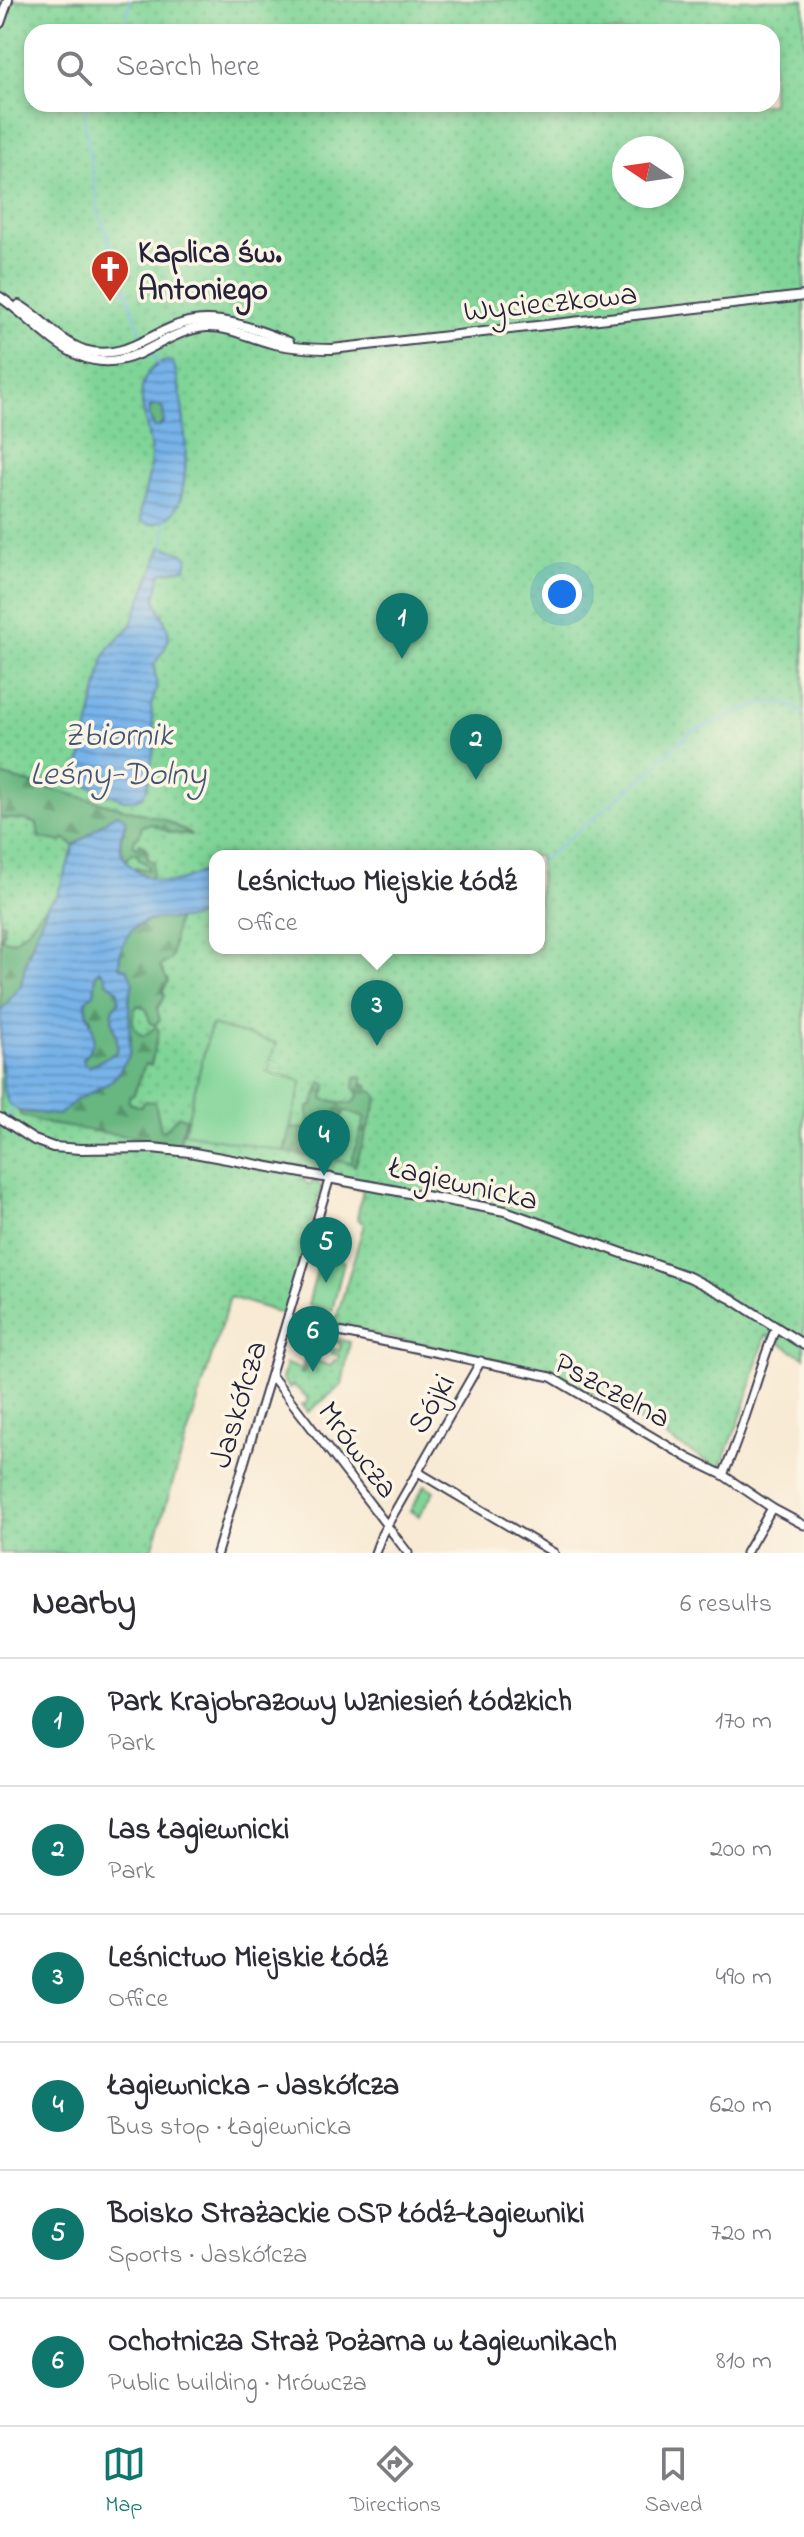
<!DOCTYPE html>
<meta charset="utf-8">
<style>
:root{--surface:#fff;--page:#f7f7f7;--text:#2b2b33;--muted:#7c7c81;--line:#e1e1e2;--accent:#0f766e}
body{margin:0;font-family:"Indie Flower",sans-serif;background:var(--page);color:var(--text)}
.compass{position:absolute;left:612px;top:136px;width:72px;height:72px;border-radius:50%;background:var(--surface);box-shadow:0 4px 12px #0003;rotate:283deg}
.you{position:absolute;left:562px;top:594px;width:28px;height:28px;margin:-20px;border:6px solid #fff;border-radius:50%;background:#1a73e8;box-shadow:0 0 0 12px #1a73e833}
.badge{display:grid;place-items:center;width:52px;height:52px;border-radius:50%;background:var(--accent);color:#fff;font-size:26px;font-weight:700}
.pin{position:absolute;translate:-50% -66px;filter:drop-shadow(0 2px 4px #0008)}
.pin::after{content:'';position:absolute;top:42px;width:28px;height:24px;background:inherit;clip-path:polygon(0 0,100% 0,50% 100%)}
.popup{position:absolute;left:209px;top:850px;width:336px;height:104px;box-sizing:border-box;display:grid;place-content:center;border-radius:16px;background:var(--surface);filter:drop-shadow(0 2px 6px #0005);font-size:26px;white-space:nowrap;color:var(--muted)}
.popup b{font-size:30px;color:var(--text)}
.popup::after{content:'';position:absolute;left:50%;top:100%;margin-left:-16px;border:16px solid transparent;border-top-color:var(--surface)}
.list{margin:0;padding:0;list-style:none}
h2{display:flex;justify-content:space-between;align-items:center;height:104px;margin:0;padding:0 32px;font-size:34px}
h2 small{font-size:26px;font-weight:400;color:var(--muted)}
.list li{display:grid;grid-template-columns:52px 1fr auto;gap:24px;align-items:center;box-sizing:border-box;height:128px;padding:0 32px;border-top:2px solid var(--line)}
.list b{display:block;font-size:30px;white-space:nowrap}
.list p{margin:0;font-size:26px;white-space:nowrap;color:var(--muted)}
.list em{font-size:26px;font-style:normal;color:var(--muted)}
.icon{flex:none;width:44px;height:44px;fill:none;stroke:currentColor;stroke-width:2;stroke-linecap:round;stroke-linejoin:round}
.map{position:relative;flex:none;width:804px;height:1553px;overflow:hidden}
.search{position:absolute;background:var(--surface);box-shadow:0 4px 12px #0003;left:24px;right:24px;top:24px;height:88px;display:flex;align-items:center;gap:20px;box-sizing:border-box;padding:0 28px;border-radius:24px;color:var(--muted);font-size:30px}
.sheet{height:872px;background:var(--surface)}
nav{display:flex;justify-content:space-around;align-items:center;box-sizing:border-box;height:112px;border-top:2px solid var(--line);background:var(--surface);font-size:22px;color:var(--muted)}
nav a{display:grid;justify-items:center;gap:4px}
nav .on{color:var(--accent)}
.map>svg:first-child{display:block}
</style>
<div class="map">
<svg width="804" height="1553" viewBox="0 0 804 1553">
<defs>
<pattern id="grass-dots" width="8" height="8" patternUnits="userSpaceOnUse" patternTransform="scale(2)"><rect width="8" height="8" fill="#7fd497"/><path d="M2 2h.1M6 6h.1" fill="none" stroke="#6db683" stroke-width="1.8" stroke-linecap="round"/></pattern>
<pattern id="forest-firs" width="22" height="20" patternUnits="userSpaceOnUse" patternTransform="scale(2)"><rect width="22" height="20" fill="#67b680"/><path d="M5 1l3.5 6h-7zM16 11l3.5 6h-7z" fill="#54946a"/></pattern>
<pattern id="water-rules" width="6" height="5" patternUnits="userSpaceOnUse" patternTransform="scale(2)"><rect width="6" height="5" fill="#77b3e9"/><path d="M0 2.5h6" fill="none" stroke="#6191be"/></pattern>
</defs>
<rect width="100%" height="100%" fill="#fcf5e5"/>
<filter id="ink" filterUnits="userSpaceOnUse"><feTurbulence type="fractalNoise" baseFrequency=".0125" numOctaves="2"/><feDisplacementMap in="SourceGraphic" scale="16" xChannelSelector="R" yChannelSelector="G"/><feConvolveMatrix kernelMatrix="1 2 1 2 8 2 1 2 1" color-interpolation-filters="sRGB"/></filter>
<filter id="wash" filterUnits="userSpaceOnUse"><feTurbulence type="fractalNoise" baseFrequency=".006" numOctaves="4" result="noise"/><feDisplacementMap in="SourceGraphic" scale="32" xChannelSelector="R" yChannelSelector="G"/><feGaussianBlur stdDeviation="1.8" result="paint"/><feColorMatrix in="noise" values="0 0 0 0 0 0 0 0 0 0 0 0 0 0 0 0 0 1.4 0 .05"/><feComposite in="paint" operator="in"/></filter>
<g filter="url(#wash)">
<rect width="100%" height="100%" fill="#f8ead4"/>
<!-- grass -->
<g fill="url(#grass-dots)" stroke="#507b69" stroke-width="2" fill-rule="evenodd">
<path d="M0,0H804V1357L766,1335L742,1414L720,1469L554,1372L334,1326L364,1224L357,1218L363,1189L302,1177L306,1183L312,1184L313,1180L322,1187L284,1314L230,1297L151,1553H0ZM32,32H772V104H32ZM624,148H672V196H624ZM215,856H539V948H215Z"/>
<path d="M317,1335L350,1342L342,1385L308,1412L302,1405H305L308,1399L293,1385L289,1388L282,1379L286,1364L302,1369L306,1355L301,1374H303L313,1350V1360L331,1366L334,1360H338L339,1356L329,1352V1348L339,1350L341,1344Z"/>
</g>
<!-- forest -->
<g fill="url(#forest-firs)" stroke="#446c5e" stroke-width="2">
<path d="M157,405L163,409L164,422L159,427H154L149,416L150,407Z"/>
<path d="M0,775L163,819L192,835C185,834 176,834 169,832C157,828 156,821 142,826L140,835L134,840V845L137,847L140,843L146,848L148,859L154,862L151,879L137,870L136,867L148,870L149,866L139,859L137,854L133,853L126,860C118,847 120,836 126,823L111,817L74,846L65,839L63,842L39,838L37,824L24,820L0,818Z"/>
<path d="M46,910L26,961L21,985L0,1012V922L4,923L2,939L14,941L30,927L41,911Z"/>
<path d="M155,919H177L171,959L160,966L168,981L163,991L165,996L157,1009L160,1020L155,1025L150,1023L147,1010L138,1005C130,1016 131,1028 143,1036L156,1027L159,1030L151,1065L145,1064L134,1094L129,1097V1103L141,1107L145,1101L155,1102L161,1130L164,1131L178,1116L186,1118L179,1144L48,1124L20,1115L19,1111L59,1115L76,1100L99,1089L131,1039C127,1020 128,1002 133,983L119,966C120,939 129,926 155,919Z"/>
<path d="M99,970L106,976V981L118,990L119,1001C103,1017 121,1032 117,1052L89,1067L83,1063V1059L91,1050V1019L85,1009L86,999L94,994L96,974Z"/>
<path d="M360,1076L363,1078V1085H368L369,1090L375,1093L378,1098L355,1166L351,1163L365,1117L346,1111L339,1122L323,1116L315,1127L306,1156L285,1152L291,1128L304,1129L308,1126V1108L313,1105L321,1082L327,1084L323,1099L350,1104L357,1099L358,1092L354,1087L355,1078Z"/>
</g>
<!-- garden -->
<g fill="#7fd497" stroke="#507b69" stroke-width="2">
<path d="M211,1025L276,1043L267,1072L302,1081L284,1151L184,1133Z"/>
<path d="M345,1111L365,1117L351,1163L329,1159L339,1122Z"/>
<path d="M321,1255L344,1261L332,1311L308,1305Z"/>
<path d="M425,1485L434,1491L419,1516L410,1511Z"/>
</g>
<!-- water -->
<g fill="url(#water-rules)" stroke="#4c6a92" stroke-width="2" fill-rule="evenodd">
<path d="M166,361L173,362C183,391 199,504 165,519C155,523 150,527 141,521L140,516C142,495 152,476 151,454C150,422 123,376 166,361ZM157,405L163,409L164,422L159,427H154L149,416L150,407Z"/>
<path d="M162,546L183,554L188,558L186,568L161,573L155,599L167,626L169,637L165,648L154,665L157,688L151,705L155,743L147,789L142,797L135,800H124L88,786L79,774L80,765L104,658L110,647L130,627Z"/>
<path d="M118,814L126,819C125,827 120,835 120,844C120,868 158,888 179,881C191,878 202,869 215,869V907C208,911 200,916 192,918C181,920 170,919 159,919C132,919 120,941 119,966L128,970L133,983L129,999L130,1054L117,1075L109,1083L76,1100L59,1115L19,1111L8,1103L3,1088V1072L0,1058V1012L21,985L26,961L40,923L48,904L57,896L74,846L111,817ZM99,970L106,976V981L118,990L119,1001C103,1017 121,1033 117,1052L89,1067L84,1063L83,1059C107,1032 84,1024 86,1000L94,994L96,974Z"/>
</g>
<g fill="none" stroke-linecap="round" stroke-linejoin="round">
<!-- stream -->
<g stroke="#77b3e9" stroke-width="2">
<path d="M125,32L130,0"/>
<path d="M88,104L84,117L98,209L142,336"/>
<path d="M152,352L159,365"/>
<path d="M164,548L165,519"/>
<path d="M539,863L657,766L665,756L693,731L767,702L785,703L804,713"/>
<path d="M8,1117L15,1106"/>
</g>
</g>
</g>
<g filter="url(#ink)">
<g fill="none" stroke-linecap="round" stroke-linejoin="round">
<!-- minor casing -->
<g stroke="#424052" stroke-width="11">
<g id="minor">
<path d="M287,1321L551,1377L690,1459L723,1475L772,1508L804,1525"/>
<path d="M271,1375L408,1553"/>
<path d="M418,1472L554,1553"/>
<path d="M723,1475C745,1427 756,1376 776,1327"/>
<path d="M217,1553L330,1177"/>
<path d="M375,1553L382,1534L481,1361"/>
<path d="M746,1553L772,1508"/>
</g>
</g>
<!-- tertiary casing -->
<g stroke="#424052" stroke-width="12">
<g id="tertiary">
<path d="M0,23L8,0"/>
<path d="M0,297C44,326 77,381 138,354C160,344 181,329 206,327C229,326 250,338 271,343C291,348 313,349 332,349L804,296"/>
<path d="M19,305C42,318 58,341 84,350C128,363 154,327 194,321C226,316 259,331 289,342"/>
<path d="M0,1118L34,1140L53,1147L80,1149L152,1148L189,1152L505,1211L689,1277L732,1299L804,1345"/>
</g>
</g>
<!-- minor -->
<use href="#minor" stroke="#fff" stroke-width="7"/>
<!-- tertiary -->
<use href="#tertiary" stroke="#fff" stroke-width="8"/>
</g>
</g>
<!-- icons -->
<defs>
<g id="church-pin" transform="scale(2)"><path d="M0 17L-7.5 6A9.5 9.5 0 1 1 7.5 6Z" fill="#c8321e" stroke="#fcf5e5"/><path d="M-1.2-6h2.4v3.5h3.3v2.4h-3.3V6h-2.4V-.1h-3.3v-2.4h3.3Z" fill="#fff"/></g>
</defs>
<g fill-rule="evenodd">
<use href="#church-pin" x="110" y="269"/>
</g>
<g text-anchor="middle" stroke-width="7" stroke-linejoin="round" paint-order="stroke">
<!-- poi labels -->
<g font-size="32" font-weight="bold" fill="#22223b" stroke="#fcf5e5" text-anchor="start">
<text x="138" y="262">Kaplica św.<tspan x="138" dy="37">Antoniego</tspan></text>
</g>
<!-- street labels -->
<g font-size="32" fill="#22223b" stroke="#fcf5e5">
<text transform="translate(550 301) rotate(-6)" y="11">Wycieczkowa</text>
<text transform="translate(464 1182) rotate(13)" y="11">Łagiewnicka</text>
<text transform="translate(613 1389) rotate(28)" y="11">Pszczelna</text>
<text transform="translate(430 1403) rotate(-60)" y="11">Sójki</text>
<text transform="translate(237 1404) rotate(-73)" y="11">Jaskółcza</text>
<text transform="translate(359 1449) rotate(53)" y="11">Mrówcza</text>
</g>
<!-- water labels -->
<g font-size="34" font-style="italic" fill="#405578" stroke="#fcf5e5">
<text x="118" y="745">Zbiornik<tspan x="118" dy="39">Leśny-Dolny</tspan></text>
</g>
</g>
</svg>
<svg class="compass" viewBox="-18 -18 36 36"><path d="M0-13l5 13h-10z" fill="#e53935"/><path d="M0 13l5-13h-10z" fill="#7c7c81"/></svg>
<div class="you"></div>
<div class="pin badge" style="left:402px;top:659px">1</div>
<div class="pin badge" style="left:476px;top:780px">2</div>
<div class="pin badge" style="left:377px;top:1046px">3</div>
<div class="popup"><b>Leśnictwo Miejskie Łódź</b>Office</div>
<div class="pin badge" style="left:324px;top:1176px">4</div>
<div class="pin badge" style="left:326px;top:1283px">5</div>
<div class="pin badge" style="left:313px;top:1372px">6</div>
<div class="search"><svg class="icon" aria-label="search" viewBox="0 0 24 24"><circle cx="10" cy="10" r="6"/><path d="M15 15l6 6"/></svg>Search here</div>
</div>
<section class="sheet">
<h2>Nearby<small>6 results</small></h2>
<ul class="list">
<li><span class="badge">1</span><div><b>Park Krajobrazowy Wzniesień Łódzkich</b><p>Park</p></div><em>170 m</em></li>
<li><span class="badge">2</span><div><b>Las Łagiewnicki</b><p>Park</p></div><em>200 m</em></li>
<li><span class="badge">3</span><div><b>Leśnictwo Miejskie Łódź</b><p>Office</p></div><em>490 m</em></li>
<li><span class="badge">4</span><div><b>Łagiewnicka - Jaskółcza</b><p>Bus stop · Łagiewnicka</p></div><em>620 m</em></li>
<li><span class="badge">5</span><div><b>Boisko Strażackie OSP Łódź-Łagiewniki</b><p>Sports · Jaskółcza</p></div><em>720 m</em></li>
<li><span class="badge">6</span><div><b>Ochotnicza Straż Pożarna w Łagiewnikach</b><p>Public building · Mrówcza</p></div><em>810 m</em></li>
</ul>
</section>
<nav>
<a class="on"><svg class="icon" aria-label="map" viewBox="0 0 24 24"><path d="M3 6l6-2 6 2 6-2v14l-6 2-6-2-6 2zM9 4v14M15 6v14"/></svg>Map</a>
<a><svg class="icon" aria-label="directions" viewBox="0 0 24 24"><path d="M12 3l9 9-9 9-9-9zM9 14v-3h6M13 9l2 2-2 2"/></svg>Directions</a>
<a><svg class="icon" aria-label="saved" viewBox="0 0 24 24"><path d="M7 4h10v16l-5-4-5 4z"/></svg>Saved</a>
</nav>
